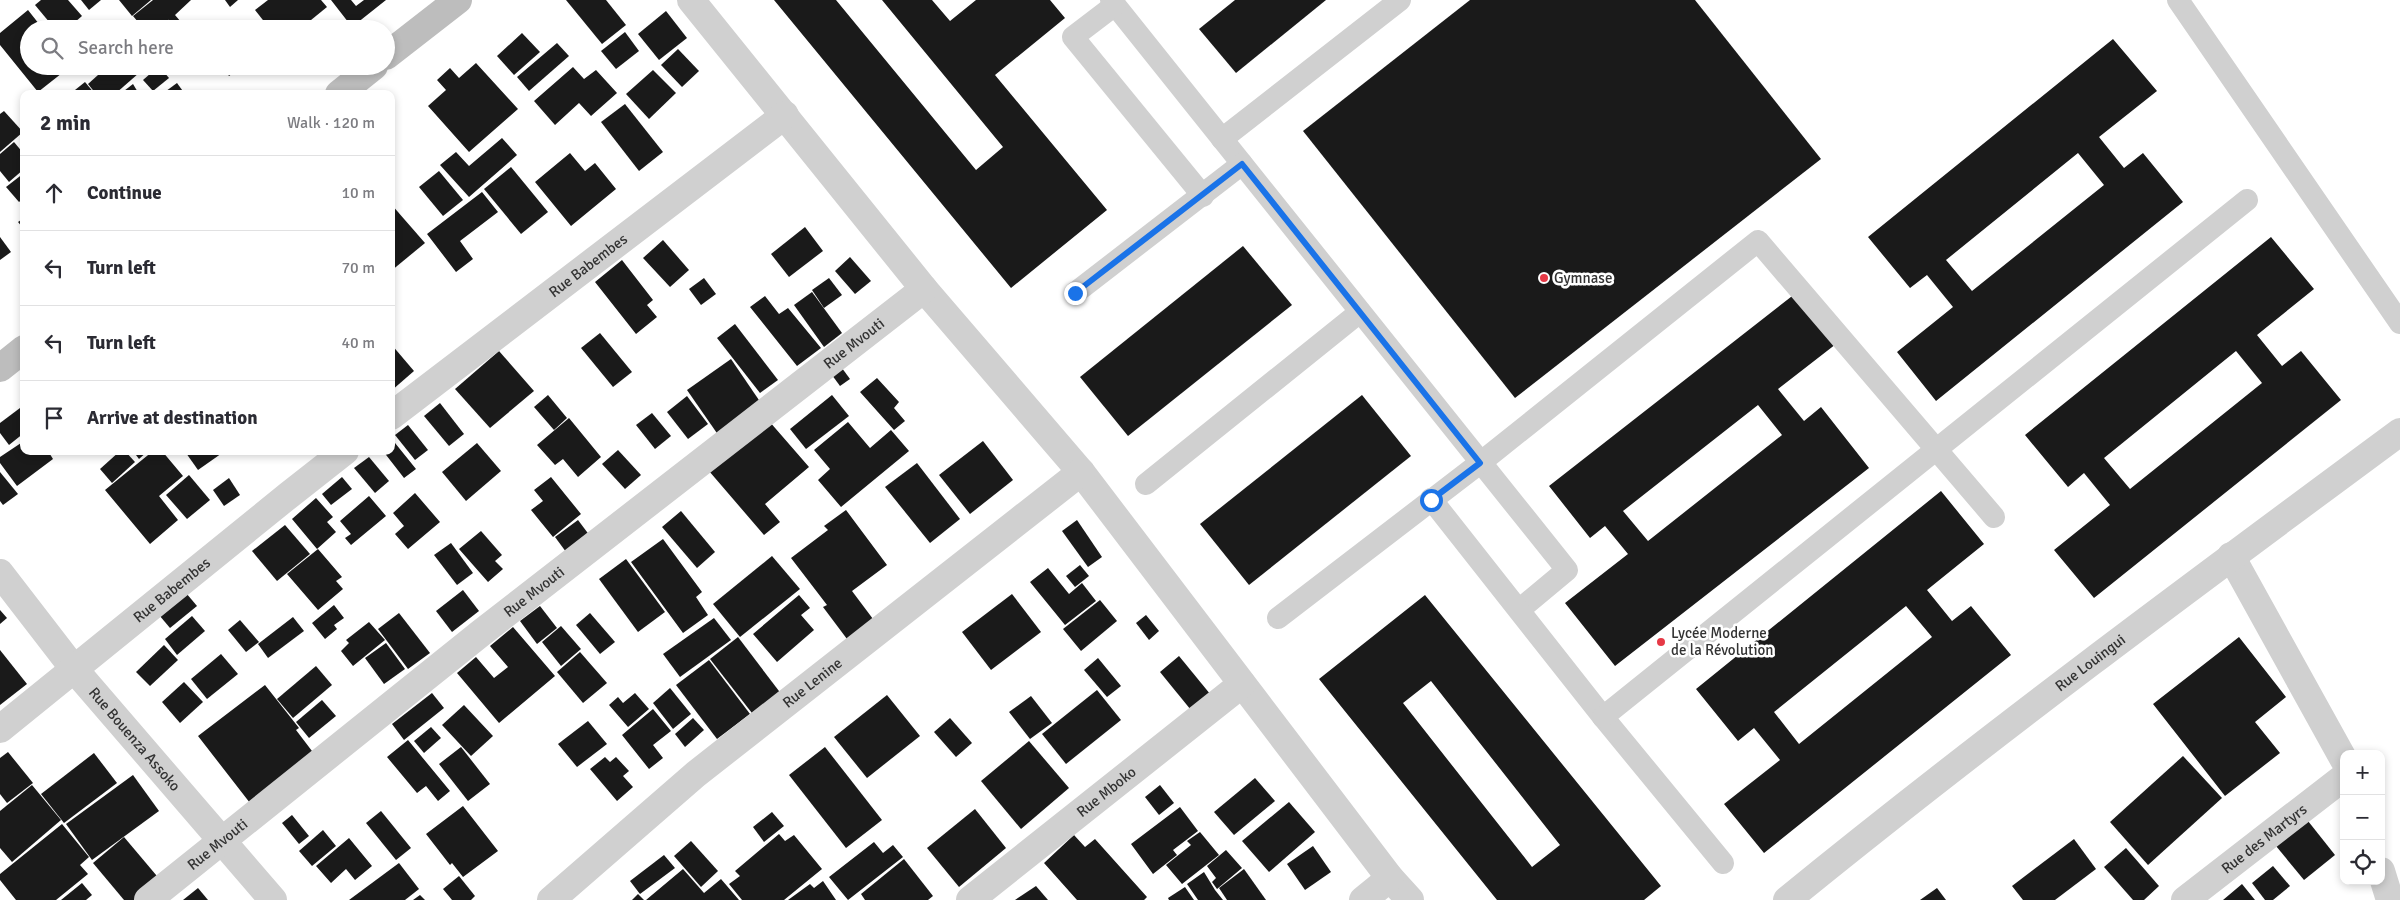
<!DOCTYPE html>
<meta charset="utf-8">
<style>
:root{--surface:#fff;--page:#f7f7f7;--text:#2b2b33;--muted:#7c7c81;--line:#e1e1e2}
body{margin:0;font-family:Signika,sans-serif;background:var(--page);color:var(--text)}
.controls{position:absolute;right:15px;bottom:15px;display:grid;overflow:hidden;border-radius:10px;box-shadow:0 2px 8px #0003}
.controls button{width:45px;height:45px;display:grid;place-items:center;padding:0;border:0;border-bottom:1px solid var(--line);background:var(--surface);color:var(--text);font:25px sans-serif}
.stop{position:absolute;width:15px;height:15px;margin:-11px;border:4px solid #1a73e8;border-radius:50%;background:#fff}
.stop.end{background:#1a73e8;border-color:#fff;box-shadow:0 1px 5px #0008}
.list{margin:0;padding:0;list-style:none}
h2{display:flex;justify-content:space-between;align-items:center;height:65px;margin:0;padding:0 20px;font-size:21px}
h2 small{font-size:16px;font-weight:400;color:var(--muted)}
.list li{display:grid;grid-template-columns:32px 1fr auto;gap:15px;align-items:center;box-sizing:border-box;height:75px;padding:0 20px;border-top:1px solid var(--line)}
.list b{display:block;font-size:19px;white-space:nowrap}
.list em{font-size:16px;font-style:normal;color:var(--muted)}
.icon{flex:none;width:28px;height:28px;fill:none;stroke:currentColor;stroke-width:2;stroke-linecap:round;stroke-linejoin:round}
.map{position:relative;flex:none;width:2400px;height:900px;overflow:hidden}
.search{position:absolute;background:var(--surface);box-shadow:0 2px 8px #0003;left:20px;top:20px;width:375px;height:55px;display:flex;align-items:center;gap:12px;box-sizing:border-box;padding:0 18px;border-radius:28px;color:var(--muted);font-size:19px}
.panel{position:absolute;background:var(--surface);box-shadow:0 2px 8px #0003;left:20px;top:90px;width:375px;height:365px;border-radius:10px}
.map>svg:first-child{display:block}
</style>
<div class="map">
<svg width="2400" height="900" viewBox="0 0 2400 900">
<rect width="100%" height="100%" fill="#fff"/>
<!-- building -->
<g fill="#1a1a1a" fill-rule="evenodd">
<path d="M41,0H68L82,16L67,29H55L35,5Z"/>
<path d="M81,0H101L89,10Z"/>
<path d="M119,0H151L132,16Z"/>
<path d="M153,0H191L175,15L187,29H159L169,19L157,29H144L133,16Z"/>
<path d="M225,0H238L230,7Z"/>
<path d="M268,0H321L327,7L300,29H270L255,10Z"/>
<path d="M331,0H351L356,6L364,0H386L352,27Z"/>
<path d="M566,0H606L626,25L602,44Z"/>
<path d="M774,0H836L976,170L1003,147L882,0H932L950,21L976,0H1050L1065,18L995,75L1107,210L1011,288Z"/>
<path d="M1235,0H1326L1236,73L1199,29Z"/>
<path d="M1470,0H1695L1821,159L1515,398L1303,131Z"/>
<path d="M28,10L43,29H29V66H71L38,92L0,45V33Z"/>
<path d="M666,11L687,38L659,60L638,34Z"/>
<path d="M625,32L639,51L616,69L601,51Z"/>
<path d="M522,33L540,52L514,75L497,56Z"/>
<path d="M2113,39L2157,91L2099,137L2124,168L2143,153L2183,202L1936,401L1897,352L1953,307L1927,275L1910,288L1868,237ZM2078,153L2104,185L1972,291L1946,260Z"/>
<path d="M557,43L569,56L529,91L517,77Z"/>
<path d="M678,49L699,71L682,87L661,65Z"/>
<path d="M476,63L518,109L469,152L428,106L446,90L437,80L450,68L459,78Z"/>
<path d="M108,66H147L115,94H96L88,84Z"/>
<path d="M159,66L169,78L153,91L143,80Z"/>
<path d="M222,66H243L229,76Z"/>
<path d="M573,67L584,79L596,70L617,93L591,116L579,103L555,125L534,101Z"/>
<path d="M653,70L676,93L649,119L626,94Z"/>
<path d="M85,82L95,94H70Z"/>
<path d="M177,83L185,94H162Z"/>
<path d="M133,84L139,94H120Z"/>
<path d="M625,104L663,152L639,171L601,122Z"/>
<path d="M4,111L23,132L0,152V114Z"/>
<path d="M502,138L517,155L469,197L440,165L456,152L469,166Z"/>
<path d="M14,142L24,154V169L9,182L0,171V154Z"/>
<path d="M570,153L585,171L595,163L616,189L571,226L535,182Z"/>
<path d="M511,167L548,212L521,234L484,189Z"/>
<path d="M439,171L463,200L443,216L419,187Z"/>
<path d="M24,173V198L19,202L6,187Z"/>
<path d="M482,192L498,212L460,241L473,259L456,272L427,234Z"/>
<path d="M391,204L425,243L391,271Z"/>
<path d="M24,218V229L18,222Z"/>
<path d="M805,227L823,251L789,277L771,254Z"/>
<path d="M0,237L11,252L0,260Z"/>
<path d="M2271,237L2314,289L2257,335L2282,366L2301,351L2341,400L2094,598L2054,550L2110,505L2084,473L2068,487L2025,435ZM2236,351L2262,383L2130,489L2104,458Z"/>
<path d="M663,240L689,270L670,287L643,258Z"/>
<path d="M1243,246L1292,305L1128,436L1080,377Z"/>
<path d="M850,257L871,281L855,294L835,271Z"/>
<path d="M622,260L653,300L647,305L657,317L636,334L595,282Z"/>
<path d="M704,278L716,294L701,305L689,289Z"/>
<path d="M829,278L842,295L824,308L812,290Z"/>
<path d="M812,292L842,333L824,347L794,305Z"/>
<path d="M1796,293L1836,344L1778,389L1804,421L1821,407L1869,468L1615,666L1565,603L1628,554L1605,526L1590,538L1549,486ZM1758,405L1782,435L1648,541L1623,511Z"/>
<path d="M765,296L779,314L788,308L821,348L797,366L750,307Z"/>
<path d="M735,324L778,380L760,393L717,338Z"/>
<path d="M600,333L632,372L613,387L581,348Z"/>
<path d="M391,344L414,371L391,391Z"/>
<path d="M499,351L534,391L490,428L455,389Z"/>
<path d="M731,359L765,409L721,439L687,390Z"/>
<path d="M839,364L850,379L840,386L829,371Z"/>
<path d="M877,378L899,402L894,408L905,421L894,430L860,392Z"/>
<path d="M548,395L567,418L554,430L534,407Z"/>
<path d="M832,395L849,416L806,449L790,429Z"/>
<path d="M1362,395L1411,456L1249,585L1200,524Z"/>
<path d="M687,396L708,424L688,439L667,412Z"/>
<path d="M440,403L464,434L449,446L424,416Z"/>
<path d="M24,405V433L9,445L0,433V423Z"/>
<path d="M652,413L671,436L655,449L636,425Z"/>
<path d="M569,418L601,457L578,477L563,459L555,465L537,445Z"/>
<path d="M769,421L809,467L765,504L780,522L764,535L709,471Z"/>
<path d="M848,422L870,448L891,430L909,451L841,507L818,480L830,469L814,450Z"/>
<path d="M408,425L428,450L415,460L395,435Z"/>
<path d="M391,438L416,469L404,478L383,451H391Z"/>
<path d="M24,441V451H48L53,459L17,486L0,463V457Z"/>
<path d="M983,441L1013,480L970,514L939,475Z"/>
<path d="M477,443L501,471L466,501L442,472Z"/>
<path d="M618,450L641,475L625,489L602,464Z"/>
<path d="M120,451H125L135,462L112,483L100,469Z"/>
<path d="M133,451H148L139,459Z"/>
<path d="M153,451H162L183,476L159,496L178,520L150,544L105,490Z"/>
<path d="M188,451H225L198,470L186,453Z"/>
<path d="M369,457L389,481L375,493L354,468Z"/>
<path d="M917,463L960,519L930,543L885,487Z"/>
<path d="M0,472L18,494L3,505L0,501Z"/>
<path d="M189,475L210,500L187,519L166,495Z"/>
<path d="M342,477L352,489L331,505L322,494Z"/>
<path d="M551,477L581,514L553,537L531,510L543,501L534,490Z"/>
<path d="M229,478L240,495L224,506L213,490Z"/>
<path d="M1941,491L1984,544L1927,590L1952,621L1971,606L2011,655L1764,853L1724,804L1780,760L1754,728L1738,741L1696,689ZM1906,606L1932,637L1799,744L1774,712Z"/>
<path d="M415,493L440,522L408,549L395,534L404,526L393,513Z"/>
<path d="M369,496L386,516L351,545L345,538L351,534L340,521Z"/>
<path d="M316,498L333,517L327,522L336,532L317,549L292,519Z"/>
<path d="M846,510L887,565L852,591L873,619L847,639L823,607L827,605L791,558L828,530L824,526Z"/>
<path d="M681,511L715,552L697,568L662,527Z"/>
<path d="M578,520L593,540L569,556L555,537Z"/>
<path d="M1077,520L1102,557L1088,567L1062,531Z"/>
<path d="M285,525L310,554L277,581L252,551Z"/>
<path d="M481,531L502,555L495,561L503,569L488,582L459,549Z"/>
<path d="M663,539L702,592L696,597L708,615L683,633L631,562Z"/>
<path d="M451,543L473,573L457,585L434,555Z"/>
<path d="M318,549L342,577L336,581L343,589L318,610L287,574Z"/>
<path d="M772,556L800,589L740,637L713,604Z"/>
<path d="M626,559L665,612L638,632L599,579Z"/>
<path d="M1080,565L1089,576L1075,587L1066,576Z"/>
<path d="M1048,568L1069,594L1082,583L1096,601L1065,625L1030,582Z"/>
<path d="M181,587L197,606L170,628L154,609Z"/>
<path d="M463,590L479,611L452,632L436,611Z"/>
<path d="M1012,594L1041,632L991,670L962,632Z"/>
<path d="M799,595L810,608L801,615L814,630L777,662L753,634Z"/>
<path d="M1425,595L1661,886L1644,900H1497L1319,679ZM1431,681L1560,845L1532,867L1403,703Z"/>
<path d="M1100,600L1117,621L1081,651L1063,629Z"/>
<path d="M334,605L344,618L334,625L337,629L325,639L312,623Z"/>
<path d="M540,606L557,628L537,644L520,621Z"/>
<path d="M0,610L7,618L0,624Z"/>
<path d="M399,613L430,653L408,669L378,629Z"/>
<path d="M590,613L615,642L600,654L576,625Z"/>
<path d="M1146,615L1159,631L1149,640L1136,623Z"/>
<path d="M192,616L205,631L177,655L165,639Z"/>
<path d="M293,617L304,631L268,658L258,644Z"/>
<path d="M714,618L731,640L680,677L663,654Z"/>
<path d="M240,620L259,642L246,652L228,630Z"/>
<path d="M369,622L385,640L353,666L341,651L349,643L346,640Z"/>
<path d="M561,626L581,649L561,666L542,642Z"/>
<path d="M513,627L555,676L499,723L457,673L476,657L494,678L508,667L490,646Z"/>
<path d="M738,637L782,695L755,717L710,659Z"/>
<path d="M2239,637L2286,697L2255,722L2280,753L2225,796L2153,704Z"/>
<path d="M386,643L405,669L384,684L365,658Z"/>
<path d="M164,645L178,660L150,686L136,672Z"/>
<path d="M0,650L27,684L0,705Z"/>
<path d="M580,652L607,683L583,703L557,672Z"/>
<path d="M221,654L238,674L207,699L191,679Z"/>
<path d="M1179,656L1215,700L1195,715L1160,672Z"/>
<path d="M1098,658L1121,686L1107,697L1084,670Z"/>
<path d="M709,660L750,714L717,739L676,685Z"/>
<path d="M316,666L332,685L293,718L277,699Z"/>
<path d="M184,682L203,702L180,723L162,702Z"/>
<path d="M265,685L299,728L296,730L328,772L264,821L198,736Z"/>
<path d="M670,688L691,714L673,729L653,703Z"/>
<path d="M1097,690L1121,720L1066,764L1042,734Z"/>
<path d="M432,693L444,708L404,740L392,724Z"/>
<path d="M635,693L649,709L628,727L609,705L618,697L623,703Z"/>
<path d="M887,695L920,736L867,778L834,737Z"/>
<path d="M1031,696L1052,723L1030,739L1009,712Z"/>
<path d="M322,700L336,716L309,738L296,722Z"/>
<path d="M464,705L493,736L471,756L442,725Z"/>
<path d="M653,709L671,731L653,745L663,758L649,769L622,735Z"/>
<path d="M693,718L704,730L685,747L675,734Z"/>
<path d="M950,718L972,743L956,757L934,732Z"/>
<path d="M588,721L607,744L577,767L558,744Z"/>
<path d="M431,727L441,738L424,753L414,741Z"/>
<path d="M408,740L450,791L438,801L426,786L417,793L387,757Z"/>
<path d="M1029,741L1069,788L1021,829L981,781Z"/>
<path d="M461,747L490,784L468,801L439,764Z"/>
<path d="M825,747L882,820L846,848L789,775Z"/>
<path d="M8,752L33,783L7,803L0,794V758Z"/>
<path d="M94,753L117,783L64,823L41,794Z"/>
<path d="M2183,756L2222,798L2148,865L2110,822Z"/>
<path d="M605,757L610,762L616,757L629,771L623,776L633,787L617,801L590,769Z"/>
<path d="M133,775L159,811L92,860L66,824Z"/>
<path d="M1255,778L1275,801L1234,835L1214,812Z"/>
<path d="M32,785L61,820L12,862L0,848V811Z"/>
<path d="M1160,785L1174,803L1159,815L1145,797Z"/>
<path d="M1289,802L1315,832L1269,872L1242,841Z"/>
<path d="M463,806L498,851L463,877L452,863L450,865L426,834Z"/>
<path d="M1180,807L1198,831L1173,850L1177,855L1153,874L1131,844Z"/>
<path d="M975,809L1006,848L959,887L927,848Z"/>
<path d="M381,811L411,848L396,860L366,823Z"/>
<path d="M772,812L784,826L764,842L753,827Z"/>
<path d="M292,815L309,836L299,844L282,823Z"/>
<path d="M2308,821L2335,855L2304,880L2276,846Z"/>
<path d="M62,824L89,857L80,865L88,874L56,900H16L0,880V874Z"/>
<path d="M323,830L336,846L312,866L299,851Z"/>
<path d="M1200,832L1219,855L1182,884L1166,865L1191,845L1187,841Z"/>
<path d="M779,834L785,841L794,835L822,869L784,900H742L729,884L740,876L735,871Z"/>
<path d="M1074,835L1085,847L1095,839L1147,897L1144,900H1077L1044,863Z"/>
<path d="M124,837L162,882L141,900H124L93,863Z"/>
<path d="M349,838L372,866L355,880L346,869L331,883L316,866Z"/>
<path d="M2074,839L2096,869L2055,900H2023L2012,886Z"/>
<path d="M691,841L718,871L701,887L674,856Z"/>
<path d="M874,842L883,853L893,845L903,857L848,900L829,877Z"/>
<path d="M1313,846L1331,872L1305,890L1287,864Z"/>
<path d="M2126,848L2159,886L2144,900H2133L2104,867Z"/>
<path d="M1226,850L1242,868L1217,889L1212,882L1216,878L1207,866Z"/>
<path d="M664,855L675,868L640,894L630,881Z"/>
<path d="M904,859L933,896L928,900H865L861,894Z"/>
<path d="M399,863L419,889L405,900H349Z"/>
<path d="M2273,866L2290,886L2273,900H2265L2252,883Z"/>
<path d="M683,869L704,893L721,879L739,900H646Z"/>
<path d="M1244,869L1266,900H1227L1219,888Z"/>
<path d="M1204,872L1215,890L1223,900H1198L1187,884Z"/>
<path d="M459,876L475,896L471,900H452L443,889Z"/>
<path d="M823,881L836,900H788L810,884L814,888Z"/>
<path d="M82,883L92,895L86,900H61Z"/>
<path d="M2242,884L2255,900H2223Z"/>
<path d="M1036,886L1048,900H1015Z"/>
<path d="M1185,887L1194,900H1169L1168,898Z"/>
<path d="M198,888L208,900H183Z"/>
<path d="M1937,888L1946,900H1920Z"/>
<path d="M638,894L644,900H632Z"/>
<path d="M420,895L425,900H413Z"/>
</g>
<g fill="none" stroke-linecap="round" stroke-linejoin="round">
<!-- lane -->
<g stroke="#d0d0d0" stroke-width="22">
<path d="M1111,0L1567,570L1519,610"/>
<path d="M2178,0L2400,323"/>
<path d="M1115,5L1073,37L1203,196"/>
<path d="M1222,139L1400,0"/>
<path d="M1075,293L1242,164"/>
<path d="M1146,484L1360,312"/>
<path d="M1431,499L1603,717L1723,863"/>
<path d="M1278,618L1480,463L1758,241L1994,517"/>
<path d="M1603,717L2247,200"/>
</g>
<!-- street -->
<g stroke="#d0d0d0" stroke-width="28">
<path d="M691,0L924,289L1081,472L1390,878L1410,900"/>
<path id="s1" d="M391,416L785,115"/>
<path d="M2231,556L2344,760"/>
<path id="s2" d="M0,573L74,669L273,900"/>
<path id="s3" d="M0,729L289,495L345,451"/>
<path d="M2381,871L2390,900"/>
<path id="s4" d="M148,900L481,633L924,289"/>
<path id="s5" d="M551,900L696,774L1081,472"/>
<path id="s6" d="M970,900L1242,684"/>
<path d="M1363,900L1390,878"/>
<path id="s7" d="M1787,900C1986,738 2193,585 2400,432"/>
<path id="s8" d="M2185,900L2344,777"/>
</g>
<!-- secondary -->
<g stroke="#bdbdbd" stroke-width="28">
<path d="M386,56L458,0"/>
<path d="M339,94L374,66"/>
<path d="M0,368L24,349"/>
</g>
</g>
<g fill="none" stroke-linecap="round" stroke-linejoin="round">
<!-- route -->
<path stroke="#1a73e8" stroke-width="6" d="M1075,293L1242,164L1480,463L1431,500"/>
</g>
<!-- markers -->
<g fill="#e63946" stroke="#fff" stroke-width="2">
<circle cx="1544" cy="278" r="5"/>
<circle cx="1661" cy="642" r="5"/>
</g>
<g text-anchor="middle" stroke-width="5" stroke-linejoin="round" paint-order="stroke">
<!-- street labels -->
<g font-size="15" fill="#333" stroke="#fff">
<text dy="5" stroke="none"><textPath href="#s1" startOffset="248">Rue Babembes</textPath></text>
<text dy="5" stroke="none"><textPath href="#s4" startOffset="899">Rue Mvouti</textPath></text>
<text dy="5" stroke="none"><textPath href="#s3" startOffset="221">Rue Babembes</textPath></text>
<text dy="5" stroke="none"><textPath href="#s4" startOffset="494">Rue Mvouti</textPath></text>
<text dy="5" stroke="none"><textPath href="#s7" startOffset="385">Rue Louingui</textPath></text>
<text dy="5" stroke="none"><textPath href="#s5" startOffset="340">Rue Lenine</textPath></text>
<text dy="5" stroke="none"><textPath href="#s2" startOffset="214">Rue Bouenza Assoko</textPath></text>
<text dy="5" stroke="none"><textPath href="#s6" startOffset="174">Rue Mboko</textPath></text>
<text dy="5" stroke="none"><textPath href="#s8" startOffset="100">Rue des Martyrs</textPath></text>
<text dy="5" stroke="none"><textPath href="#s4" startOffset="89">Rue Mvouti</textPath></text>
</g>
<!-- poi labels -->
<g font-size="15" fill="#333" stroke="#fff" text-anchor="start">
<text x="1554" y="283">Gymnase</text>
<text x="1671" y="638">Lycée Moderne<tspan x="1671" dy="17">de la Révolution</tspan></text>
</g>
</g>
</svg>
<div class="controls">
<button>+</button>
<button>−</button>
<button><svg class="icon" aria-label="locate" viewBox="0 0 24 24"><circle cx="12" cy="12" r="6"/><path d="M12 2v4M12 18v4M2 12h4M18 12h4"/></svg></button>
</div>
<div class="stop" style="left:1431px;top:500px"></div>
<div class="stop end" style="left:1075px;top:293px"></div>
<div class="search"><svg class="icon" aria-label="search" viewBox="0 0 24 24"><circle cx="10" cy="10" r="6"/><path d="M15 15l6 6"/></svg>Search here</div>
<section class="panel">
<h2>2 min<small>Walk · 120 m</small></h2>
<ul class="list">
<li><svg class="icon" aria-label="ahead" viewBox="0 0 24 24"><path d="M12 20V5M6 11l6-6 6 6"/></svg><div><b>Continue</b></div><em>10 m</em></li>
<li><svg class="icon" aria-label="left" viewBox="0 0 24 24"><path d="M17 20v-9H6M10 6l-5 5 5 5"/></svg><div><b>Turn left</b></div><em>70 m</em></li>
<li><svg class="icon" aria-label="left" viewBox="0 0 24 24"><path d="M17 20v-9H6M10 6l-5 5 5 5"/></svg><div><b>Turn left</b></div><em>40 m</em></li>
<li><svg class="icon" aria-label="arrive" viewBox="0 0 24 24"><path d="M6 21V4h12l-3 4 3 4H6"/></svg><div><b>Arrive at destination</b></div></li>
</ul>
</section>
</div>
